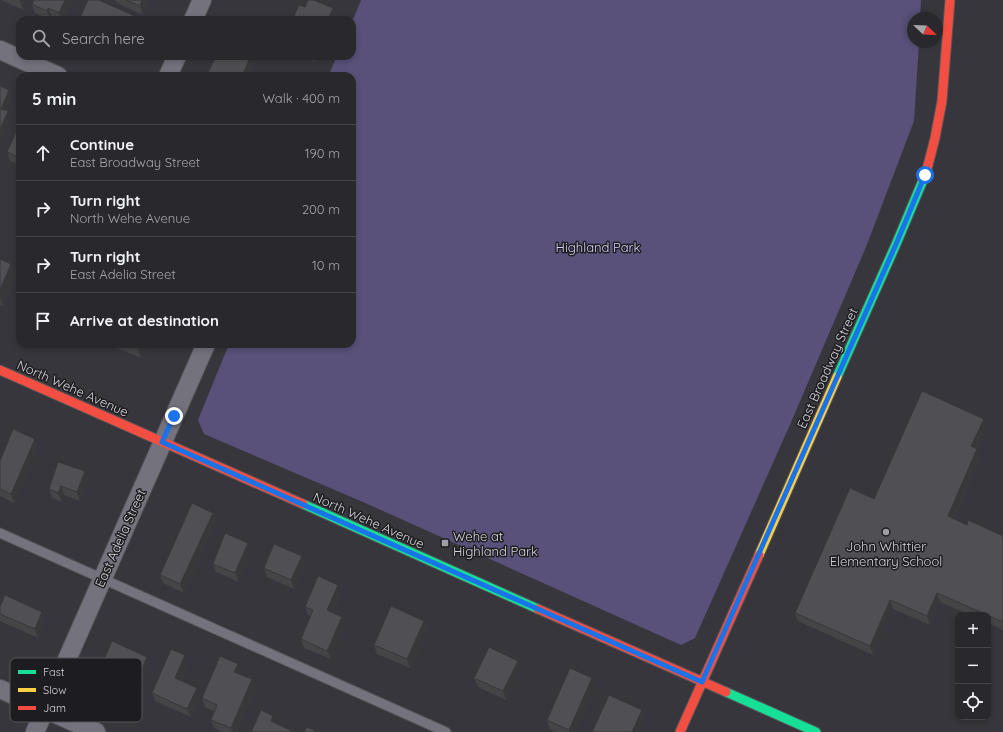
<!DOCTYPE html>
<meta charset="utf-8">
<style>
:root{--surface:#29282d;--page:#313035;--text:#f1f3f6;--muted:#a5a6aa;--line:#454449}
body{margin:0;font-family:Quicksand,sans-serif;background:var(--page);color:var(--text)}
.controls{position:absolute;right:12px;bottom:12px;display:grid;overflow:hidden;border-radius:8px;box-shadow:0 2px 6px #0003}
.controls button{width:36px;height:36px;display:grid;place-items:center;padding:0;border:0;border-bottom:1px solid var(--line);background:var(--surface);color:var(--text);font:20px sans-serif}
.compass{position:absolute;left:907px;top:12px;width:36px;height:36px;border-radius:50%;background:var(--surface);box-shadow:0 2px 6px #0003;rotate:113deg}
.stop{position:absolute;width:12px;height:12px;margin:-9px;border:3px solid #1a73e8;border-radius:50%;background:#fff}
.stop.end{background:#1a73e8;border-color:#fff;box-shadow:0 1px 4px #0008}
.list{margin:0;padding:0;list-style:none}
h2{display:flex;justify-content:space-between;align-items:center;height:52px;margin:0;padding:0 16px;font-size:17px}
h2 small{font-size:13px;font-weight:400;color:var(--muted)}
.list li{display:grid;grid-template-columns:26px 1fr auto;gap:12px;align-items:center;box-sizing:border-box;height:56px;padding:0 16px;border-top:1px solid var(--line)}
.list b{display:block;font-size:15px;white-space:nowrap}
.list p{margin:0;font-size:13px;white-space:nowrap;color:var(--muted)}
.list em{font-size:13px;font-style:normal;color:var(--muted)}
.icon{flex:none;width:22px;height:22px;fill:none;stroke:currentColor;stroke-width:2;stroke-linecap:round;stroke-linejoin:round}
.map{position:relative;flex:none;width:1003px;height:732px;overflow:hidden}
.search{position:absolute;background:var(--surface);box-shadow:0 2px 6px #0003;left:16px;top:16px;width:340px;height:44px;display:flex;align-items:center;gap:10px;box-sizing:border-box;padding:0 14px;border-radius:12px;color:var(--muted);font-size:15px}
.panel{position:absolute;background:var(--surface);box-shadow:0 2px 6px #0003;left:16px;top:72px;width:340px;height:276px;border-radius:12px}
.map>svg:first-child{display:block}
</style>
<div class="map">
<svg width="1003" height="732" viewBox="0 0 1003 732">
<rect width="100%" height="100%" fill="#37363c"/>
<!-- green -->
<path fill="#59517a" d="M361,0H921L920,18H913V42H919L914,121L866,247L789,427L695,638L681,645L363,502L204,434L198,420L229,344H352V76H328L337,56H352V22Z"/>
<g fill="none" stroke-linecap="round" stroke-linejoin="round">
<!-- lane casing -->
<g stroke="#545458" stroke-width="11">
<path id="lane" d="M0,533L446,732"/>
</g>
<!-- street casing -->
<g stroke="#545458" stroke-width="20">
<g id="street">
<path d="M193,20L202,0"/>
<path d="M0,50L58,76"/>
<path d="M168,76L177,56"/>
<path d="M0,689L96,732"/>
<path d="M35,732L206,344"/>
</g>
</g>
<!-- fast casing -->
<g stroke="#545458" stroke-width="11">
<g id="fast">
<path d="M837,377L897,242L926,173"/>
<path d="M303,504L538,609"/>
<path d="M726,692L816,732"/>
</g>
</g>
<!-- slow casing -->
<g stroke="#545458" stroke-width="11">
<path id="slow" d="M759,555L837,377"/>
</g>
<!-- jam casing -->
<g stroke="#545458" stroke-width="11">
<g id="jam">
<path d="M926,173L935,138L942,101L950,0"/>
<path d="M0,370L303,504"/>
<path d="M538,609L726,692"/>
<path d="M680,732L759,555"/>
</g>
</g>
<!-- lane -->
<use href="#lane" stroke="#74727d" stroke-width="9"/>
<!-- street -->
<use href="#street" stroke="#74727d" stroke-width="18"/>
<!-- fast -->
<use href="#fast" stroke="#16e098" stroke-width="9"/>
<!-- slow -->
<use href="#slow" stroke="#ffcf43" stroke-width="9"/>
<!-- jam -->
<use href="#jam" stroke="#f24e42" stroke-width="9"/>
</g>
<!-- wall -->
<g fill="#454447">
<path d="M1,0H27L23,10Z"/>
<path d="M72,0L63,20H59L52,17L50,20L35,13L32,4Z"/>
<path d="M115,0H149L143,15L117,3Z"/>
<path d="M258,56L249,76H209L208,73Z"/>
<path d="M303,56H319L316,62Z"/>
<path d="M20,123V165L10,161L7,152Z"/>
<path d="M0,259L11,264L16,277L3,306L0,305Z"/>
<path d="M20,287V309L16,297Z"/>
<path d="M111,344H148L141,358L112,346Z"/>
<path d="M987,428L977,449L980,458L954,519L967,525L1003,536V630L988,623V615H970L940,602L930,625L893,609L873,655L798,621L795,613Z"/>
<path d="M35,439L38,448L14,503L0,496V461Z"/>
<path d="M88,480L80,501L64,495L62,502L52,498L49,489Z"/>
<path d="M213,513L216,522L184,593L163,583L160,575Z"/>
<path d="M251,552L239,582L216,572L213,564Z"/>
<path d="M302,556L305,565L294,589L267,577L264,568Z"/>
<path d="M341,593L333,613L342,617L345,626L331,659L304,648L301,639L311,617L308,615L305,607Z"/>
<path d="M0,606L42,612L45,621L38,638L0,621Z"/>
<path d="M424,621L428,629L410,668L377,654L374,645Z"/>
<path d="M147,657L150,665L137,695L102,680L99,671Z"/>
<path d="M518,661L521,669L506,700L478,687L474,678Z"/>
<path d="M188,664L181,681L200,697L191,717L155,701L152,693Z"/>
<path d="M241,672L240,674L256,688L237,732H222L214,728L211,720L214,711L205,707L202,698Z"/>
<path d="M595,687L575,732H556L550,729L547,720Z"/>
</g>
<!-- shaded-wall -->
<g fill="#38373a">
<path d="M20,0H27L23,10L20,1Z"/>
<path d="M65,0H72L63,20H62L59,13Z"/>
<path d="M142,0H149L143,15L140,6Z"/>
<path d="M48,8L52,17L50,20L47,11Z"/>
<path d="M333,8L336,17L335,20H328Z"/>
<path d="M135,16L137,20H133Z"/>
<path d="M251,56H258L249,76H242Z"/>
<path d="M314,56H319L316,62Z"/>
<path d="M9,90L12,99L5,117L1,109Z"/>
<path d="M8,111L11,120L0,146V130Z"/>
<path d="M11,264L16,277L3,306L0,298V290Z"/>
<path d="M137,344H148L141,358L137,346Z"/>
<path d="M984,419L987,428L977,449L980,458L951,525L948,516L971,446Z"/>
<path d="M35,439L38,448L14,503L11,494Z"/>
<path d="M85,471L88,480L80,501L77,492Z"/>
<path d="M61,486L64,495L62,502L58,493Z"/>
<path d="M213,513L216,522L184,593L180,584Z"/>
<path d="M248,543L251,552L239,582L235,573Z"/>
<path d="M302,556L305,565L294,589L291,580Z"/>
<path d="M338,585L341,593L330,619L327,610Z"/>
<path d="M937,593L940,602L930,625L927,616Z"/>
<path d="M890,600L893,609L873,655L870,646Z"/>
<path d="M42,612L45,621L38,638L35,629Z"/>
<path d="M342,617L345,626L331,659L327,651Z"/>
<path d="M424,621L428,629L410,668L407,659Z"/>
<path d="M185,655L188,664L178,687L175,678Z"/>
<path d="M147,657L150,665L137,695L134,687Z"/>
<path d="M518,661L521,669L506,700L503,691Z"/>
<path d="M238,664L241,672L237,680L234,672Z"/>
<path d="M592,678L595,687L575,732H569V730Z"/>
<path d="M252,679L256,688L237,732H233L231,728Z"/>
<path d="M197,688L200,697L191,717L187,709Z"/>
<path d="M642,710L646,718L639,732H632Z"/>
<path d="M273,716L276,724L271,721Z"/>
</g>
<!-- building -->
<g fill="#504f53" stroke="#38373a">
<path d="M34,0H65L59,13L48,8L47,11L32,4Z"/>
<path d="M88,0H99L135,16L133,20H79Z"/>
<path d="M126,0H142L140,6Z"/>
<path d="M308,0H314L333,8L328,20H292L299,5L305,7Z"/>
<path d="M216,56H251L242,76H215L208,73Z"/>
<path d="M0,86L9,90L1,109L8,111L0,130Z"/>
<path d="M20,123V158L7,152Z"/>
<path d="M0,259L11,264L0,290Z"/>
<path d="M20,287V299L16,297Z"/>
<path d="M922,391L984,419L971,446L977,449L948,516L967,525L968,520L1003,536V622L937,593L927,616L890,600L870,646L795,613L850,488L874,499Z"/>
<path d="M13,429L35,439L11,494L0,489V461Z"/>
<path d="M58,462L85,471L77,492L61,486L58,493L49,489Z"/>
<path d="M192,503L213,513L180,584L160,575Z"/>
<path d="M225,533L248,543L235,573L213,564Z"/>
<path d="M274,544L302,556L291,580L264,568Z"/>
<path d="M318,576L338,585L327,610L342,617L327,651L301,639L313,610L305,607Z"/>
<path d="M5,595L42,612L35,629L0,614V606Z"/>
<path d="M391,606L424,621L407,659L374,645Z"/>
<path d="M112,641L147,657L134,687L99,671Z"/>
<path d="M489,647L518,661L503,691L474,678Z"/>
<path d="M171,649L185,655L175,678L197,688L187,709L152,693Z"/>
<path d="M220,656L238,664L234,672L252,679L231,728L211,720L217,705L202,698Z"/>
<path d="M570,668L592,678L569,730L547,720Z"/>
<path d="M609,695L642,710L632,732H592Z"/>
<path d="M261,710L273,716L271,721L294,732H251Z"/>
<path d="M307,727L318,732H304Z"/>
</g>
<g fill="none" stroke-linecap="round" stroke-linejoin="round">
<!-- route -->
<path stroke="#1a73e8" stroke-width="5" d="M174,416L162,442L702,682L897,242L925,175"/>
</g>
<!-- markers -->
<g fill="#9e9ea4" stroke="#1d1d21" stroke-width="1.5">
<circle cx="886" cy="532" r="4"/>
<rect x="441" y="539" width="8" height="8" rx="2"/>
</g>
<g text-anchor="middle" stroke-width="3" stroke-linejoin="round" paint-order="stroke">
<!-- park labels -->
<g font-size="13" fill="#d9d3f8" stroke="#1d1d21">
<text x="598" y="252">Highland Park</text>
</g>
<!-- street labels -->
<g font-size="13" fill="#d6d6dc" stroke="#1d1d21">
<text transform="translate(827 368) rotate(-66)" y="5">East Broadway Street</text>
<text transform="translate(73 388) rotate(24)" y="5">North Wehe Avenue</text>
<text transform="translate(369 520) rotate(24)" y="5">North Wehe Avenue</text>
<text transform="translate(120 538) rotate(-66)" y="5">East Adelia Street</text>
</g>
<!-- poi labels -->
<g font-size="13" fill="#d6d6dc" stroke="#1d1d21" text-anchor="start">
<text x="453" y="541">Wehe at<tspan x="453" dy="15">Highland Park</tspan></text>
<text x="886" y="551" text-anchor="middle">John Whittier<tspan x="886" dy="15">Elementary School</tspan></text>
</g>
</g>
<!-- legend -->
<rect x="10" y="658" width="132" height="64" rx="6" fill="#1d1d21" stroke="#545459" stroke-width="1"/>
<rect x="18" y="670" width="18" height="4" fill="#16e098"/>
<rect x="18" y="688" width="18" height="4" fill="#ffcf43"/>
<rect x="18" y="706" width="18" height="4" fill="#f24e42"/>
<g font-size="11" fill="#d6d6dc">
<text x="43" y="676">Fast</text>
<text x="43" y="694">Slow</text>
<text x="43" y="712">Jam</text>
</g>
</svg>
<div class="controls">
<button>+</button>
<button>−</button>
<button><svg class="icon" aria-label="locate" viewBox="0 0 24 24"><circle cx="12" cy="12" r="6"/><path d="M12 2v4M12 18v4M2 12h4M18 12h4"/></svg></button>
</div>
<svg class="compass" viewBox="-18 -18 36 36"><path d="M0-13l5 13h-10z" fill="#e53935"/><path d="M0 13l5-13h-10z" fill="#a5a6aa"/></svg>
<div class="stop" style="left:925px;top:175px"></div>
<div class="stop end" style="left:174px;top:416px"></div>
<div class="search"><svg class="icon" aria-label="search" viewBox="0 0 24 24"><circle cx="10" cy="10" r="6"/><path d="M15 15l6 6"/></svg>Search here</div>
<section class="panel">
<h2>5 min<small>Walk · 400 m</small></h2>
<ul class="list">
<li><svg class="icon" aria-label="ahead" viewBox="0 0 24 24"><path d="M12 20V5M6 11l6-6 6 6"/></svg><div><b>Continue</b><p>East Broadway Street</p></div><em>190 m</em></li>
<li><svg class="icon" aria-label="right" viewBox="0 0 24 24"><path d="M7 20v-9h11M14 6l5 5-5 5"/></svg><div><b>Turn right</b><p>North Wehe Avenue</p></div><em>200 m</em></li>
<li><svg class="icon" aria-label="right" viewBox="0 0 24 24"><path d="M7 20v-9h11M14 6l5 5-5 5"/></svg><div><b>Turn right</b><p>East Adelia Street</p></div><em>10 m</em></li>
<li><svg class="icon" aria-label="arrive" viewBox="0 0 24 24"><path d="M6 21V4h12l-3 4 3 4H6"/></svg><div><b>Arrive at destination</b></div></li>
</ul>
</section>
</div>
